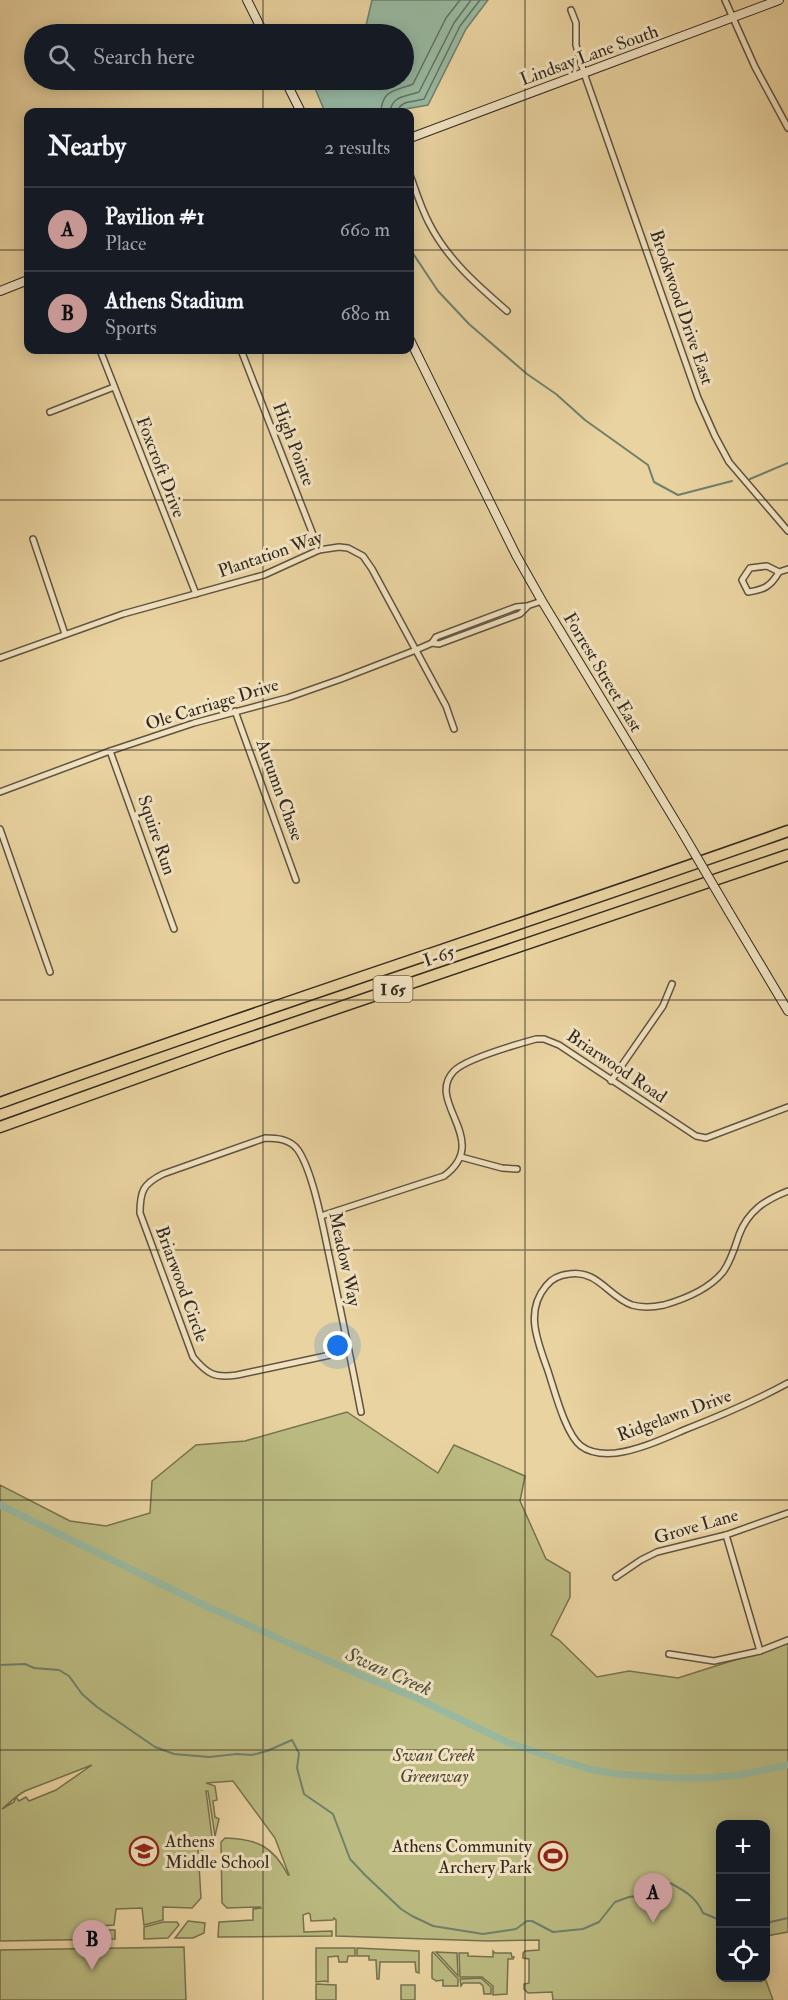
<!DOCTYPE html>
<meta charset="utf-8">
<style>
:root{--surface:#171b24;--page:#242831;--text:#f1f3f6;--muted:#9ea1a6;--line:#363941;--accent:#c59692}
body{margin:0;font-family:"IM FELL Double Pica",serif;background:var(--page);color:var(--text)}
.controls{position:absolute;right:18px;bottom:18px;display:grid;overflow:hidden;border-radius:12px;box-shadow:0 3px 15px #0003}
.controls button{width:54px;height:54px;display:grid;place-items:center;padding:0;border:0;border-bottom:2px solid var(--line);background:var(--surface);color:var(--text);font:30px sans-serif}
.you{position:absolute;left:338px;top:1346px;width:21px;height:21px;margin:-15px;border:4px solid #fff;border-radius:50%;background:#1a73e8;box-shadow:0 0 0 9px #1a73e833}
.badge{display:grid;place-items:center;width:39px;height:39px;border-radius:50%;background:var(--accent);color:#111;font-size:20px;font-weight:700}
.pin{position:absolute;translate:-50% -50px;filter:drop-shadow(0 2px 3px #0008)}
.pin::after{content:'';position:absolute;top:32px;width:21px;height:18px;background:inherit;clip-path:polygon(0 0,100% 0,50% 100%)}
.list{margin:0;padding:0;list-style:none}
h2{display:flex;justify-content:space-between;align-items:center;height:78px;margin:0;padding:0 24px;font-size:26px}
h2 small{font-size:20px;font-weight:400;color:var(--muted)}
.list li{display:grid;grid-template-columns:39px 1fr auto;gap:18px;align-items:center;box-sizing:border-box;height:84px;padding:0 24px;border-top:2px solid var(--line)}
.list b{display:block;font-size:22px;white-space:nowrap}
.list p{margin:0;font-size:20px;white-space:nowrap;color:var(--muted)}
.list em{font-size:20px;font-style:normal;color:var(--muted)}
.icon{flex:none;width:33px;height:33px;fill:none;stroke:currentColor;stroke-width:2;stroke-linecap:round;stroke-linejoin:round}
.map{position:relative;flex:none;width:788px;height:2000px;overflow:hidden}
.search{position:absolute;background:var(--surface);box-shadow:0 3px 15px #0003;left:24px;top:24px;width:390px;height:66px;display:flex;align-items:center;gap:15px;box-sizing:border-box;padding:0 21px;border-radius:33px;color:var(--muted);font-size:22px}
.panel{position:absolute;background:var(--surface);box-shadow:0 3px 15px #0003;left:24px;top:108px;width:390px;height:246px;border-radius:12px}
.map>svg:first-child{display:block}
</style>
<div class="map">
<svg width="788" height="2000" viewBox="0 0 788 2000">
<rect width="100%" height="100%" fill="#e9d3a0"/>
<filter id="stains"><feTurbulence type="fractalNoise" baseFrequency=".00333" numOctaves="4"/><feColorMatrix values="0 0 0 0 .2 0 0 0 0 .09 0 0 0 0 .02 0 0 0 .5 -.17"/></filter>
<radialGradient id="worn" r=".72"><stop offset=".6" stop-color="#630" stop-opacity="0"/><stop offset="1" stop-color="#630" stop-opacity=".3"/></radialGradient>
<!-- green -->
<g fill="#bbbb81" stroke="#767250" stroke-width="1.5" fill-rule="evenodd">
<path d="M347,1412L438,1473L454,1445L525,1476L520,1501L546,1559L570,1573V1597L551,1635L559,1640L597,1677L629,1671L678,1678L788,1643V1932L766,1936V1824H720V1978H765L773,2000H553L552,1992L528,1993L524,1989V1984L529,1983V1959L523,1958V1953L525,1951L539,1950V1940L488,1941L336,1936V1920L334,1918L333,1920L311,1921L310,1914L308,1913L303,1915L304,1932L332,1931V1936L218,1937L219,1922L253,1920V1909L261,1908L260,1907L227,1908L222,1903L221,1842L225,1838C257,1839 273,1846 288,1875H289L275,1838L233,1781L206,1783L215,1786L217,1800L213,1801L215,1817L219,1819L215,1836L208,1791H206L213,1844L202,1850L198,1849L201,1898L192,1908L163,1907V1920L144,1925L142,1908L116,1909L114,1925L83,1927V1930H115V1939L0,1941V1485L70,1521L106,1526L150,1513L152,1481L196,1445L245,1441ZM92,1765L56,1790L29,1801L26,1797L19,1801L16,1797L14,1802L2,1809C9,1803 16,1796 25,1791Z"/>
<path d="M188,1921L205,1923L204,1933L193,1938H175Z"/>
<path d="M163,1922H177L179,1925L168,1938L144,1939V1927Z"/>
<path d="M184,1947L186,2000H0V1950Z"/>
<path d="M316,1948H355V1956H348L347,1962H339L338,1956L328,1957V1982L325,1981L316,1982Z"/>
<path d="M357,1948L419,1951V1973L416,1972L415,1962H380L379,1979H377L376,1960H369V1956H357Z"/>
<path d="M493,1951L495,1953H511L512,1957H514L513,1959H508L507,1994L493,1995V1986L482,1977H460L459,1953H468V1956L493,1957Z"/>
<path d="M433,1952L458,1979V1986H443V1980L436,1981L432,1978V1953Z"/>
<path d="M436,1952L457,1953L458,1976Z"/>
<path d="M481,1978L491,1987V1994H484L483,1986L480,1983H463L461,1986L460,1979Z"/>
<path d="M316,1984L336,1985V2000H316Z"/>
<rect x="401" y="1985" width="14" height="15"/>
</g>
<!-- water -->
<path fill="#98b9a1" stroke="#6f806d" stroke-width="1.5" d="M372,0H488L466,29L428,105L389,112H325L314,86L330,80H404V34H364Z"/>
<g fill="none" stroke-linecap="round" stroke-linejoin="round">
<!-- shore -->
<g stroke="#657260" stroke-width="1.5">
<path d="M381,112C382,89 396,91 413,84L446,18L460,0"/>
<path d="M390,112C392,95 406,97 419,92L454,23L471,0"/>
<path d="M398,112C399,100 415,102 424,99L460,26L480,0"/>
</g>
<!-- stream -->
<g stroke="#6f806d" stroke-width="2">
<path d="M410,249L438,291L469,324L527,374L556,394L585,420L648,465L654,482L678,495L732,481"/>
<path d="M750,479L788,463"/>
<path d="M0,1665L25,1664L34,1668L59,1670L69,1676L82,1694L97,1707L155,1747L174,1754L209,1757L237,1754L252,1755L267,1751L292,1740L299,1753L297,1768L304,1794L333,1814L350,1859L365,1875L401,1909L412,1916L433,1926L483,1934L516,1929L527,1921H532L553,1932L583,1929L599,1922L615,1902L629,1897L646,1895L670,1883C685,1891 696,1897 703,1913L720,1920"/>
<path d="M766,1923L788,1918"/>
</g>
<!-- canal -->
<path stroke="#98b9a1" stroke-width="7" d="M0,1505L208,1607L367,1678L414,1697L509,1743L563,1761L589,1769L618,1774L673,1778H708L739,1775L788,1765"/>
<!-- street casing -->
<g stroke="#605440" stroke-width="8">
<g id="street">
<path d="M725,0L755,67L788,128"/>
<path d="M571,10L576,23V45L584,73L698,398L715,436L729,462L788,531"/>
<path d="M410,175C416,191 421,208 429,223C447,259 477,285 507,311"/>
<path d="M100,350L196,594"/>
<path d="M241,350L319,550"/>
<path d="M50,412L114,387"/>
<path d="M33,539L65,634"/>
<path d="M779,572L767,566L750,568L742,580L748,592C764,590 771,586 779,572L788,569"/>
<path d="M432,643L439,644L520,614L527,607"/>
<path d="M0,658L123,614L264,575L319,550L339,547L348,548L363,556L372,569L446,706L454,729"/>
<path d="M235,711L296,880"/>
<path d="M110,751L174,929"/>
<path d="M0,792L110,751L194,723L287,698L341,679L416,650L432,643L436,637L516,607L527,606L542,601"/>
<path d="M0,829L50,972"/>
<path d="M611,1081L663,1006L672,984"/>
<path d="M461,1157L502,1168L517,1169"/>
<path d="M788,1191C765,1200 748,1211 739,1235C735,1247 731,1261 723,1272C709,1289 685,1299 664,1305C654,1307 642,1308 632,1305C609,1297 597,1269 569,1274C560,1275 552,1278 546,1286C525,1311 537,1340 547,1368C554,1388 565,1434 581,1446C590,1453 605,1454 616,1453C639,1450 663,1439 684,1430C720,1416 755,1401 788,1383"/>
<path d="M321,1216L444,1176C493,1140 424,1102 454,1071C466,1059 518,1044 536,1039H544L559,1045L696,1136L706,1138L788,1107"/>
<path d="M349,1351L237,1375C215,1378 208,1375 193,1357L140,1213C140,1191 143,1184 163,1174L265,1138C277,1138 290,1139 298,1150C313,1172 323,1227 329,1255C340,1307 351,1360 361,1412"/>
<path d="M726,1535L760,1651"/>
<path d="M616,1577L641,1560L657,1552L726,1535L788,1513"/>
<path d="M669,1654L714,1661L760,1651L788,1640"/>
</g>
</g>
<!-- secondary casing -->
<g stroke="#322a20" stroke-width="10">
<g id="secondary">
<path d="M247,0L264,34"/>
<path d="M285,80L301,112"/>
<path d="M410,138L779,0"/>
<path d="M0,291L28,280"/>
<path d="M410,340L516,555L542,601L682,832"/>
<path d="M729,912L788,1011"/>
</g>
</g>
<!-- highway casing -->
<g stroke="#322a20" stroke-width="13">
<g id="highway">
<path d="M0,1103C261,1008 526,924 788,831"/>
<path d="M0,1127L223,1047L788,855"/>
</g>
</g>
<!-- street -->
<use href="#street" stroke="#f1e2c1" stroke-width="5"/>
<!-- secondary -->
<use href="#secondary" stroke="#f1e2c1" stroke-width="8"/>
<!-- highway -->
<use href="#highway" stroke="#e9d3a0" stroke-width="10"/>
<!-- secondary-bridge casing -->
<g stroke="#322a20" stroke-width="10" stroke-linecap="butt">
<path id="secondary-bridge" d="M682,832L729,912"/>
</g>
<!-- secondary-bridge -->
<use href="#secondary-bridge" stroke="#f1e2c1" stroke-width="8"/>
</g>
<!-- grid -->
<path fill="none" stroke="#322a20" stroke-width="1.5" stroke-opacity="0.55" d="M263,0V34M525,0V2000M263,80V112M0,250H28M410,250H788M263,350V2000M0,500H788M0,750H788M0,1000H788M0,1250H788M0,1500H788M0,1750H788"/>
<!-- icons -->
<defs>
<g id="school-ring" transform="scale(1.5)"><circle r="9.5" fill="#f1e2c1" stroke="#8f2418" stroke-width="1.5"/><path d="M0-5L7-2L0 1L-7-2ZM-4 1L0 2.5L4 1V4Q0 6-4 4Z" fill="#8f2418"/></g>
<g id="stadium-ring" transform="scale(1.5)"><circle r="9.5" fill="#f1e2c1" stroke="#8f2418" stroke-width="1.5"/><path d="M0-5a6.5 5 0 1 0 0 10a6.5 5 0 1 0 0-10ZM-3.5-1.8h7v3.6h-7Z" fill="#8f2418"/></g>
</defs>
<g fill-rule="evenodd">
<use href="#school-ring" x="144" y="1851"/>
<use href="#stadium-ring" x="553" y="1856"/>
</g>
<g text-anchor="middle" stroke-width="6" stroke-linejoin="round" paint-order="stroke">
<!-- shield labels -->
<rect fill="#f1e2c1" stroke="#6b6150" stroke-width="1.5" x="373.5" y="976" width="39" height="26" rx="4.5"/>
<g font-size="16" font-weight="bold" fill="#322a20">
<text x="393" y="995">I 65</text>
</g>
<!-- street labels -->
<g font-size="18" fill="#322a20" stroke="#f1e2c1">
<text transform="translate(589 55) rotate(-20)" y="6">Lindsay Lane South</text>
<text transform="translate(682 307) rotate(71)" y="6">Brookwood Drive East</text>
<text transform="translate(294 444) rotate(69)" y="6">High Pointe</text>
<text transform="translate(161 467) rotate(69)" y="6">Foxcroft Drive</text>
<text transform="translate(270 554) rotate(-19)" y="6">Plantation Way</text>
<text transform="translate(603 672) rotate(59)" y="6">Forrest Street East</text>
<text transform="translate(212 704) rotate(-17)" y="6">Ole Carriage Drive</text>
<text transform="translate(280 790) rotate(70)" y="6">Autumn Chase</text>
<text transform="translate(157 835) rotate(71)" y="6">Squire Run</text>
<text transform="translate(439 956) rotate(-19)" y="6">I-65</text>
<text transform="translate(617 1066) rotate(34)" y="6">Briarwood Road</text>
<text transform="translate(345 1259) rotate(78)" y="6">Meadow Way</text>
<text transform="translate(182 1284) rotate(70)" y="6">Briarwood Circle</text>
<text transform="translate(674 1415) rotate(-20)" y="6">Ridgelawn Drive</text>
<text transform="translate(696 1526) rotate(-16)" y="6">Grove Lane</text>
</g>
<!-- park labels -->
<g font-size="18" font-style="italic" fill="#4d4733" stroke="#f1e2c1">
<text x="434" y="1761">Swan Creek<tspan x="434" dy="21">Greenway</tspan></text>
</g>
<!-- poi labels -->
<g font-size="18" fill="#322a20" stroke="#f1e2c1" text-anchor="start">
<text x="165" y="1847">Athens<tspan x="165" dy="21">Middle School</tspan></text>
<text x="532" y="1852" text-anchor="end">Athens Community<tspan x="532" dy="21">Archery Park</tspan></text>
</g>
<!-- water labels -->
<g font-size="20" font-style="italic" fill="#4c4e40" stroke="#f1e2c1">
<text transform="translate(389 1671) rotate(24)" y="7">Swan Creek</text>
</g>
</g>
<rect width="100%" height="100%" filter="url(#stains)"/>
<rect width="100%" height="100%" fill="url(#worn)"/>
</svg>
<div class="controls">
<button>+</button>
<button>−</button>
<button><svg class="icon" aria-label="locate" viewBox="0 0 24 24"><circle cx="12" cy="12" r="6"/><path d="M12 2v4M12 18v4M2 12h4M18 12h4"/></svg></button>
</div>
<div class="you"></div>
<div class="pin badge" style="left:653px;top:1923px">A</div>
<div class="pin badge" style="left:92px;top:1970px">B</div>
<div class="search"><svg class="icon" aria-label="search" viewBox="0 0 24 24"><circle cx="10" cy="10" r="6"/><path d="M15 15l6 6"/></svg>Search here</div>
<section class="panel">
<h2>Nearby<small>2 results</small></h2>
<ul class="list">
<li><span class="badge">A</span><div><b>Pavilion #1</b><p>Place</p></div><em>660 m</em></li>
<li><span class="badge">B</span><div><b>Athens Stadium</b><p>Sports</p></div><em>680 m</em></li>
</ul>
</section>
</div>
